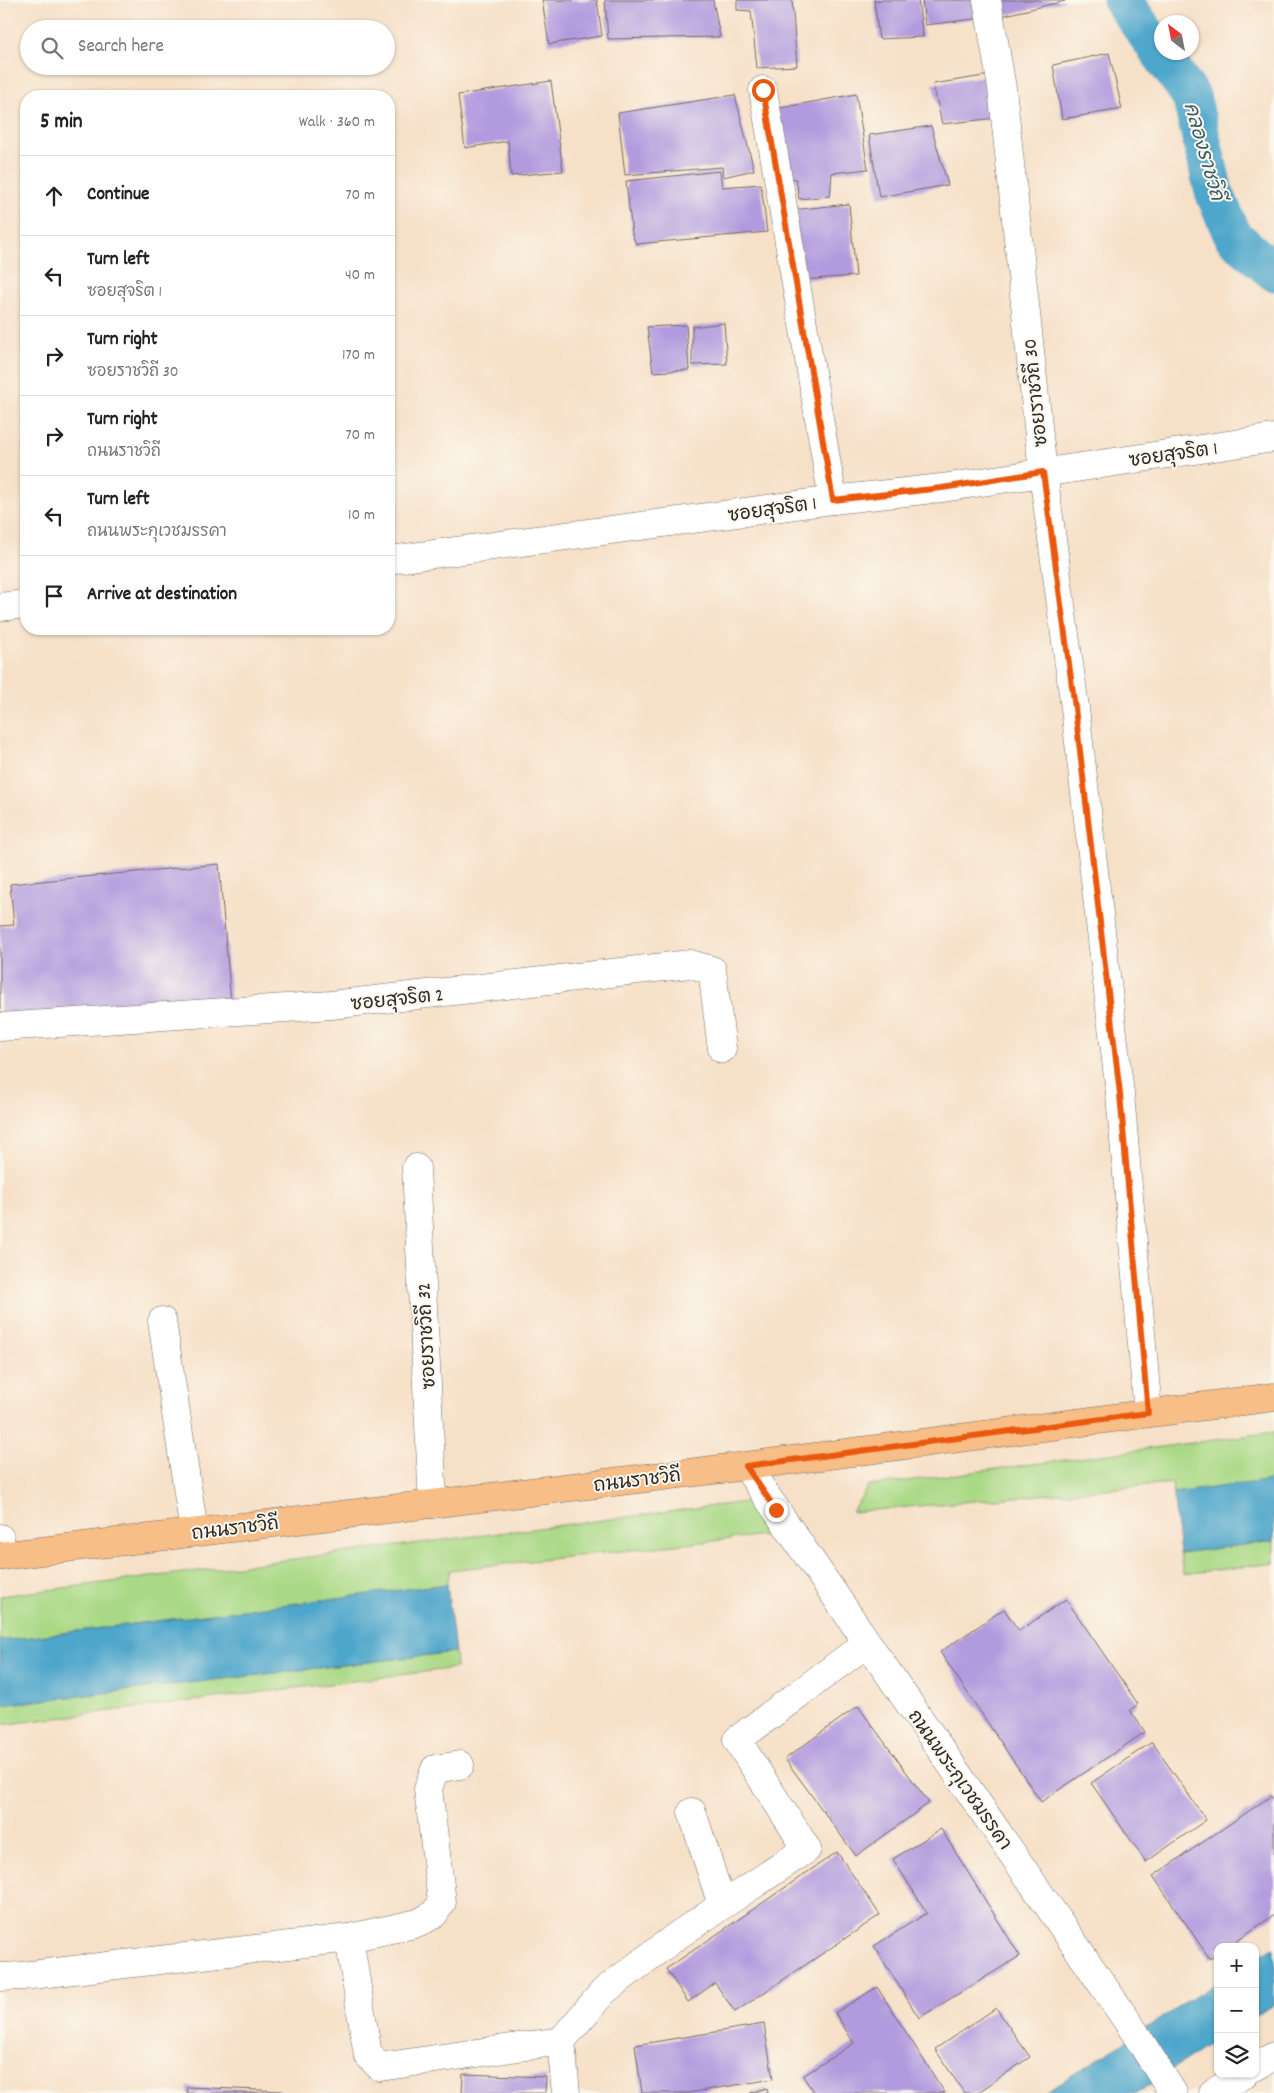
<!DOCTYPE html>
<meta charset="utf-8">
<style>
:root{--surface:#fff;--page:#f6f6f6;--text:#222;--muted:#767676;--line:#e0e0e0}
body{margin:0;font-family:Dekko,"Playpen Sans Thai",sans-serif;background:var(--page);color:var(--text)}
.controls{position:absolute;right:15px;bottom:15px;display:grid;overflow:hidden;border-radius:10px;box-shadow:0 1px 4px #0004}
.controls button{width:45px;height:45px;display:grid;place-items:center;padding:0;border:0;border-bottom:1px solid var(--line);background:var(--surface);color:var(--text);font:25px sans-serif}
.compass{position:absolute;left:1154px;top:15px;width:45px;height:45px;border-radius:50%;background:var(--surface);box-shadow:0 1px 4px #0004;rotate:328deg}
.stop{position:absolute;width:15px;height:15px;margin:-11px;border:4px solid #ea580c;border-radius:50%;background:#fff}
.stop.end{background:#ea580c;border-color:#fff;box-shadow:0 1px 5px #0008}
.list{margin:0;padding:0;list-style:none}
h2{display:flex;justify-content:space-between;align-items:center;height:65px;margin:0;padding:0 20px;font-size:21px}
h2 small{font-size:16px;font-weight:400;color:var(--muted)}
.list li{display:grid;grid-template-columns:32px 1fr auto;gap:15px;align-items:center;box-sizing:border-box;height:80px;padding:0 20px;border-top:1px solid var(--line)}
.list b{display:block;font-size:19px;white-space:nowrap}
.list p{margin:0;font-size:16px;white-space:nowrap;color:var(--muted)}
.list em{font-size:16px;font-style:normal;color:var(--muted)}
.icon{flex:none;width:28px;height:28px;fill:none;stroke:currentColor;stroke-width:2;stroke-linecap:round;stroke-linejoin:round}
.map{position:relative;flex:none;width:1274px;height:2093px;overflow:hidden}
.search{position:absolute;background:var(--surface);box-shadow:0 1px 4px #0004;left:20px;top:20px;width:375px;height:55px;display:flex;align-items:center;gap:12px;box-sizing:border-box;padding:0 18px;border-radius:28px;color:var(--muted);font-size:19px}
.panel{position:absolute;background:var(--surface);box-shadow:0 1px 4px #0004;left:20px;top:90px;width:375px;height:545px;border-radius:20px}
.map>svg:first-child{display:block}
</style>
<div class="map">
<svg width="1274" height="2093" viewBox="0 0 1274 2093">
<rect width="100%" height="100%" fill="#fbf7ec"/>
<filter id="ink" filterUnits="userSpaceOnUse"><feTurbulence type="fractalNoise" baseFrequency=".02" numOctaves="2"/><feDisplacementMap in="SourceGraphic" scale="10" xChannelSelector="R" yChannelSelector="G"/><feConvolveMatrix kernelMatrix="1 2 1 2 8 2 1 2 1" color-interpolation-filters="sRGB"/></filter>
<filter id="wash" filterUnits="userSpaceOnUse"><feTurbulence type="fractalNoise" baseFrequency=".0096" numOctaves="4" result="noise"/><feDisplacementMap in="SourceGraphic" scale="20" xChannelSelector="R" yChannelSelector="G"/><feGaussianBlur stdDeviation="1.12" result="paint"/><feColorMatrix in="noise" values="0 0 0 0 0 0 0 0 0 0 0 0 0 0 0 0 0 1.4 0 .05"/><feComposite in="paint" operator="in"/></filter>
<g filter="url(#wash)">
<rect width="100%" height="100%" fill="#f6e0c7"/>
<!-- green -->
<g fill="#aad986" stroke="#6a8258">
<path d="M1274,1432V1480L1173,1493L1172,1483L852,1512L868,1486Z"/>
<path d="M753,1501L774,1534L450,1570L447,1584L0,1641V1596Z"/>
<path d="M1274,1541V1563L1183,1574L1180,1553Z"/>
<path d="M455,1652L456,1668L0,1725V1705Z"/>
</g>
<!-- water -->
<g fill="#4ea6cb" stroke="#3c687b">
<path d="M1274,1480V1541L1180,1553L1173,1493Z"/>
<path d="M447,1584L455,1652L0,1705V1641Z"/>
<path d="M1274,1947V2005L1255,2016V1958Z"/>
<path d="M1218,1982V2038L1137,2093H1044Z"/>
</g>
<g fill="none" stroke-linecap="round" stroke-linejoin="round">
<!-- canal -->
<path stroke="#4ea6cb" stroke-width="39" d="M1122,0L1191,96L1214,192L1233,236L1274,272"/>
</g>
<g id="blocks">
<!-- building -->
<g fill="#b19ade">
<path d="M542,0H597L602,36L549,44Z"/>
<path d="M605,0H713L720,37L608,39Z"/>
<path d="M737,0H792L797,66L757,68L751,11L737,10Z"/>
<path d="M874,0H918L923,37L879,39Z"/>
<path d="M922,0H980L982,18L925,25Z"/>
<path d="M998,0H1065V1L1001,16Z"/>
<path d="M1109,53L1122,109L1062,119L1053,65Z"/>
<path d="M990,75L997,118L942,124L933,84Z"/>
<path d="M551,81L563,171L511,176L508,141L465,148L458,95Z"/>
<path d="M856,94L868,169L832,173L830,196L799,199L796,179L780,176L769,110Z"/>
<path d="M735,95L754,170L723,177L722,167L625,175L618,113Z"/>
<path d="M931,126L948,185L879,197L869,135Z"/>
<path d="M720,171L722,187L761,184L767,232L636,244L632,234L626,181Z"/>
<path d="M849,204L856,276L800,280L791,210Z"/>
<path d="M724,323L727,364L692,365V327Z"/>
<path d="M686,325L689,370L653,372L647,327Z"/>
<path d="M219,864L231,1002L0,1024V926L14,925L10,884Z"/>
<path d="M1066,1599L1138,1704L1130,1710L1145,1732L1041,1802L940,1652L1004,1609L1019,1631Z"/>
<path d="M858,1706L929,1803L856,1856L785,1759Z"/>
<path d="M1152,1742L1206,1820L1146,1862L1091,1783Z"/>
<path d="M1271,1796L1274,1801V1915L1227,1947H1218V1953L1210,1959L1153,1876Z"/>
<path d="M941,1829L1020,1956L919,2018L874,1946L927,1913L893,1859Z"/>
<path d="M837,1852L880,1915L735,2012L715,1983L688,2002L666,1969Z"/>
<path d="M877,1987L945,2093H814L803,2076L854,2043L835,2013Z"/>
<path d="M996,2008L1030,2057L977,2093H964L935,2049Z"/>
<path d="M764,2024L773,2079L688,2093H642L635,2045Z"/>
<path d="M463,2074L546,2077L545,2093H462Z"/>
<path d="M187,2087L282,2091V2093H187Z"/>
<path d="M767,2088L768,2093H750Z"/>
</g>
</g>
</g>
<g filter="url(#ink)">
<use href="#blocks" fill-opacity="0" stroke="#726a62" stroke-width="1"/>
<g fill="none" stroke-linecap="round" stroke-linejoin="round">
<!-- minor casing -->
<g stroke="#726a62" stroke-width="29">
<g id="minor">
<path d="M987,0L1002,88L1043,473L1075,708L1120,1094L1148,1413"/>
<path d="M763,90L833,500"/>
<path d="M389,560L833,500L942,488L1274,438"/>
<path d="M0,607L26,604"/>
<path d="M0,1027L331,1005L690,964L712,970L722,1049"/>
<path d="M416,1168L433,1504"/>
<path d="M162,1321L194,1532"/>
<path d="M746,1466L1130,2025L1173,2093"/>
<path d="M0,1538L2,1556"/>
<path d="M692,1812L722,1905"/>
<path d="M349,1938L419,1923L434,1914L442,1902L428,1789L435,1769L460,1765"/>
<path d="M0,1977L22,1976L349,1938L368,2055L380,2067L561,2041"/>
<path d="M1255,2067L1274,2056"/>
<path d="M566,2093L561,2041L604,1991L678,1935L807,1849L737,1740L867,1643"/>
<path d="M1213,2093L1244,2074"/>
</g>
</g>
<!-- major casing -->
<g stroke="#726a62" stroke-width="29">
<path id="major" d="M0,1556L746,1466L1274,1397"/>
</g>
<!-- minor -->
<use href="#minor" stroke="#fff" stroke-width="28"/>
<!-- major -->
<use href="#major" stroke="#f7be87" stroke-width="28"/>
</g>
</g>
<g fill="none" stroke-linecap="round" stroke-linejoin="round" filter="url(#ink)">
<!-- route -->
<path stroke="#ea580c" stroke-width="6" d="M763,90L833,500L942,488L1043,472L1075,708L1120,1094L1148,1413L746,1466L776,1510"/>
</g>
<g text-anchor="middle" stroke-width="4" stroke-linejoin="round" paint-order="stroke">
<!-- street labels -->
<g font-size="19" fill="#2b2b2b" stroke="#fbf7ec">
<text transform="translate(1034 393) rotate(-96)" y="7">ซอยราชวิถี 30</text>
<text transform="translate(1173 453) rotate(-8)" y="7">ซอยสุจริต 1</text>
<text transform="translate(772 508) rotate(-8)" y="7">ซอยสุจริต 1</text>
<text transform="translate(397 998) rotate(-6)" y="7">ซอยสุจริต 2</text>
<text transform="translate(425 1336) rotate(-93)" y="7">ซอยราชวิถี 32</text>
<text transform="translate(637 1479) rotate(-7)" y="7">ถนนราชวิถี</text>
<text transform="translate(235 1527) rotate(-7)" y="7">ถนนราชวิถี</text>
<text transform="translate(961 1779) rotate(55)" y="7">ถนนพระกุเวชมรรคา</text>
</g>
<!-- water labels -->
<g font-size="20" font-style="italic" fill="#395c6b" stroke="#fbf7ec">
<text transform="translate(1205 151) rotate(74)" y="7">คลองราชวิถี</text>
</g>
</g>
</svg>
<div class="controls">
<button>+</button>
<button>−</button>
<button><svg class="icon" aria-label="layers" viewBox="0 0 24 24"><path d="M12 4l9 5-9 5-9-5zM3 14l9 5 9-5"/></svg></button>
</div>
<svg class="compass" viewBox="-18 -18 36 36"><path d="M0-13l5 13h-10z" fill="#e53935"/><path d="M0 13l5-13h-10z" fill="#767676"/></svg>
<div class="stop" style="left:763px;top:90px"></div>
<div class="stop end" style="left:776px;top:1510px"></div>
<div class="search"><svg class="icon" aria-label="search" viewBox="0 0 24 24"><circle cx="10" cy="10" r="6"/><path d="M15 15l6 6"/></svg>Search here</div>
<section class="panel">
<h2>5 min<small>Walk · 360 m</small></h2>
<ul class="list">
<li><svg class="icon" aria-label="ahead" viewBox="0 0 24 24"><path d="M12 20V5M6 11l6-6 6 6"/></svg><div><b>Continue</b></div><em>70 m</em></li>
<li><svg class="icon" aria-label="left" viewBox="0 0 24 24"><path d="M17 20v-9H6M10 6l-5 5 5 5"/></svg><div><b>Turn left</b><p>ซอยสุจริต 1</p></div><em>40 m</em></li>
<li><svg class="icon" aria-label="right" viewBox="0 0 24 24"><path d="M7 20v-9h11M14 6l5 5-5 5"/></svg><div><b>Turn right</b><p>ซอยราชวิถี 30</p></div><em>170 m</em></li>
<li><svg class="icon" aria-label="right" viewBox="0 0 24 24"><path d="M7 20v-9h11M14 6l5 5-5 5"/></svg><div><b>Turn right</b><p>ถนนราชวิถี</p></div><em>70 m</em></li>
<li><svg class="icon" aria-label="left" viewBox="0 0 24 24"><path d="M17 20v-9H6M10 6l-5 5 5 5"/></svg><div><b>Turn left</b><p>ถนนพระกุเวชมรรคา</p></div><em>10 m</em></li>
<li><svg class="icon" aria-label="arrive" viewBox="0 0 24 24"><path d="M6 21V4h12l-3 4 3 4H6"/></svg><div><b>Arrive at destination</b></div></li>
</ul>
</section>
</div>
